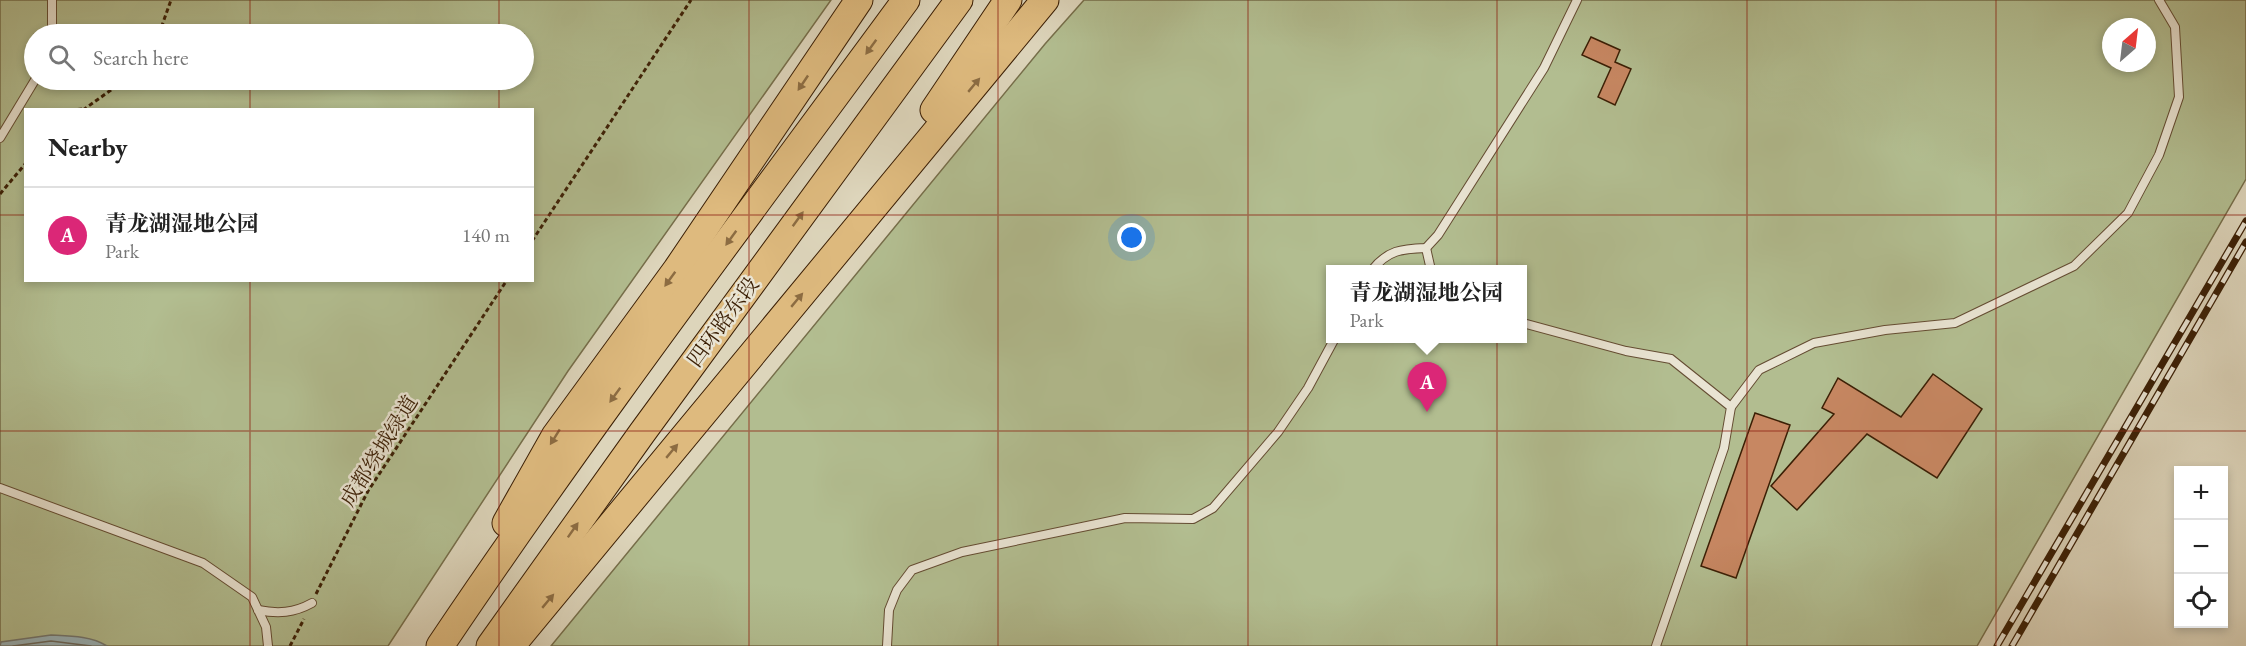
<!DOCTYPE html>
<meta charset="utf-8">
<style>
:root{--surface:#fff;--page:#f6f6f6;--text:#222;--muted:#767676;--line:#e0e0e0;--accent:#db2777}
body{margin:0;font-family:"EB Garamond","Noto Serif SC",serif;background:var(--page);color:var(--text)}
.controls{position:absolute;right:18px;bottom:18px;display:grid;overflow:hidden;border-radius:0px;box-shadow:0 3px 9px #0003}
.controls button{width:54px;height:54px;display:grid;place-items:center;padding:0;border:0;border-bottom:2px solid var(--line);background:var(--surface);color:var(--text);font:30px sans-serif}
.compass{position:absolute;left:2102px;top:18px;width:54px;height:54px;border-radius:50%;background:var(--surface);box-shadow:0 3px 9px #0003;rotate:28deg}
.you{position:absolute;left:1132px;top:238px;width:21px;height:21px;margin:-15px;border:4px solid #fff;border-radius:50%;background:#1a73e8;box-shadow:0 0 0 9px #1a73e833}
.badge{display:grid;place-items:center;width:39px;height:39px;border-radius:50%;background:var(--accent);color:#fff;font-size:20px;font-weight:700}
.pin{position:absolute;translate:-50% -50px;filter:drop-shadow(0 2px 3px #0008)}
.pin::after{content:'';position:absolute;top:32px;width:21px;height:18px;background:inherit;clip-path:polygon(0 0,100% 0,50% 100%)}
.popup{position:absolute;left:1326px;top:265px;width:201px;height:78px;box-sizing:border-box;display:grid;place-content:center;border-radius:0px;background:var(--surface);filter:drop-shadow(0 2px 4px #0005);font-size:20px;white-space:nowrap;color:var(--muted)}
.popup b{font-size:22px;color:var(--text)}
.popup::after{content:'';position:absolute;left:50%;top:100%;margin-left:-12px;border:12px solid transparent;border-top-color:var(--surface)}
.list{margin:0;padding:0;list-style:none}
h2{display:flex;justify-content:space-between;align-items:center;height:78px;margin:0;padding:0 24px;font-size:26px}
h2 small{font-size:20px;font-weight:400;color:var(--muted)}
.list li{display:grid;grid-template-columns:39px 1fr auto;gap:18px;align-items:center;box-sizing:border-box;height:96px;padding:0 24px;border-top:2px solid var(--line)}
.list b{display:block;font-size:22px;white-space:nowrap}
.list p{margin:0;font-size:20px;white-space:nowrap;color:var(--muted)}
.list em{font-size:20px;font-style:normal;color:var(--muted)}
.icon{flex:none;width:33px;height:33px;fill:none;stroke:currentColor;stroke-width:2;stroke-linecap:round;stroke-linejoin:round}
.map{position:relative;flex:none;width:2246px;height:646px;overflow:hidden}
.search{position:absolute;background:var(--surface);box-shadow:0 3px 9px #0003;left:24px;top:24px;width:510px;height:66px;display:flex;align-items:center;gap:15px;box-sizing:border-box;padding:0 21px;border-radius:33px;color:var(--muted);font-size:22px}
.panel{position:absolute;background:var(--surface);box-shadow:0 3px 9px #0003;left:24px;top:108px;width:510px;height:174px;border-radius:0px}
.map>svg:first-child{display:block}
</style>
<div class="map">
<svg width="2246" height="646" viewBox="0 0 2246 646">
<rect width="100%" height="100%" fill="#ddd5bb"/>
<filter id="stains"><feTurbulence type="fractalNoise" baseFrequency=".00333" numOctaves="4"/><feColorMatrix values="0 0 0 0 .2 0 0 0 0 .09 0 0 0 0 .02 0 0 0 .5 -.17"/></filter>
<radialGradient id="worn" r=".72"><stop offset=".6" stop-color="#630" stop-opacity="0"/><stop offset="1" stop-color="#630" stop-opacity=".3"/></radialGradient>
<!-- green -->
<g fill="#b2bd90" stroke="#766e4a" stroke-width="1.5" fill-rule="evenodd">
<path d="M0,0H831L568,371L388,646H0ZM34,34H524V80H34ZM26,110H532V280H26Z"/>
<path d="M1084,0H2246V179L1977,646H551L1045,44ZM2111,27H2147V63H2111ZM1331,270H1523V338H1331Z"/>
</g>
<!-- water -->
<path fill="#99b5bc" stroke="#737973" stroke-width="1.5" d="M51,635C70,636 91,636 107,646H0L1,642Z"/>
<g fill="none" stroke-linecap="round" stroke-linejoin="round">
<!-- shore -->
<path stroke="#6a6a60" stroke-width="1.5" d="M13,646L51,641L91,646"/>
</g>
<!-- building -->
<g fill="#c78762" stroke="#3b1f05" stroke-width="1.5">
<path d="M1591,37L1620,50L1615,62L1631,69L1615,105L1598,97L1611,68L1582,55Z"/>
<path d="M1933,374L1982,409L1937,478L1867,434L1797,510L1771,486L1834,414L1822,408L1838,378L1901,417Z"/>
<path d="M1755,413L1790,425L1736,578L1701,566Z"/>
</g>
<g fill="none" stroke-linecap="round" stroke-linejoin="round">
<!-- lane casing -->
<g stroke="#644c32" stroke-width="10">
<g id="lane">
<path d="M52,34V0"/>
<path d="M0,138L35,80"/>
<path d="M1426,248L1431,270"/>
<path d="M1372,270C1388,250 1401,249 1426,248L1438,235L1544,68L1577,0"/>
<path d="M1523,323L1626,351L1671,359L1731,407L1724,448L1656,646"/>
<path d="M1731,407L1759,370L1814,343L1885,330L1955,323L2074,266L2128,213L2159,155L2179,97L2175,27L2159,0"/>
<path d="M0,488L203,563L252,597L266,627L268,646"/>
<path d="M258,610C278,614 294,613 312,603"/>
<path d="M887,646L889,610L897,590L912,570L962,552L1087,526L1125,518L1193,519L1213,508L1278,432L1308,388L1335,338"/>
</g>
</g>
<!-- highway casing -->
<g stroke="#3b1f05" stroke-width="29">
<g id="highway">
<path d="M934,110L1008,0"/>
<path d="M506,523L555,436L677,269L859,0"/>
<path d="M440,646C588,426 749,214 906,0"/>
<path d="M490,646L642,433L959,0"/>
<path d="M511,646L1045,0"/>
</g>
</g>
<!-- path -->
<g stroke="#3b1f05" stroke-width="3" stroke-dasharray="4.5 3" stroke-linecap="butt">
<path d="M159,34L171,0"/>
<path d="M70,110L83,109"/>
<path d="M83,110L125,80"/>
<path d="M0,194L26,163"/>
<path d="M532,241L691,0"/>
<path d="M316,594L368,491L507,280"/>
<path d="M290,646L304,619"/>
</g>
<!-- lane -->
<use href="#lane" stroke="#e9e4d3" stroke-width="8"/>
<!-- highway -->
<use href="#highway" stroke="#deba7e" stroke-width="27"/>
<!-- rail casing -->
<g stroke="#3b1f05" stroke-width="7">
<g id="rail">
<path d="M1997,646L2246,221"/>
<path d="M2012,646L2246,242"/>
</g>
</g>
<!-- rail -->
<use href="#rail" stroke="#e9e4d3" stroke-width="4.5" stroke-dasharray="14" stroke-linecap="butt"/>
</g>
<!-- one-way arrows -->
<defs><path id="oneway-solid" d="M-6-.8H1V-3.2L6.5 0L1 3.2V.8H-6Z" transform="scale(1.5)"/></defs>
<g fill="#8c6c42">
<use href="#oneway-solid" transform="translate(871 47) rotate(126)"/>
<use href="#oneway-solid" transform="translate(803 83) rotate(124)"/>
<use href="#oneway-solid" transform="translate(974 85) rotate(-50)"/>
<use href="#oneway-solid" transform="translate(798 219) rotate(-54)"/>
<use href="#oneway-solid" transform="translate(731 238) rotate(126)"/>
<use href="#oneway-solid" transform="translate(670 279) rotate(126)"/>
<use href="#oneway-solid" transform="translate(797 300) rotate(-50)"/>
<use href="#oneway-solid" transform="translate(615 395) rotate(126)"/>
<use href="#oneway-solid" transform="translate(555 437) rotate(122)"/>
<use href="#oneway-solid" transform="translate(672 451) rotate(-50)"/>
<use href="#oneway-solid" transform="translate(573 530) rotate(-55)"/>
<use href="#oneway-solid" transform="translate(548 601) rotate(-50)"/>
</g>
<!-- grid -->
<path fill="none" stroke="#8f2418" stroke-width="1.5" stroke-opacity="0.55" d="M250,0V34M499,0V34M749,0V646M998,0V646M1248,0V646M1497,0V646M1747,0V646M1996,0V646M250,80V110M499,80V110M0,215H26M532,215H2246M250,280V646M499,280V646M0,431H2246"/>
<g text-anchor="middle" stroke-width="5" stroke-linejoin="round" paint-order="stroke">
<!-- street labels -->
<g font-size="21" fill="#3b1f05" stroke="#e9e4d3">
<text transform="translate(723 322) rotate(-54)" y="7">四环路东段</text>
<text transform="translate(379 451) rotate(-58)" y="7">成都绕城绿道</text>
</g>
</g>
<rect width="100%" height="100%" filter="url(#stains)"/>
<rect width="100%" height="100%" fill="url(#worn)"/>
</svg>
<div class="controls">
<button>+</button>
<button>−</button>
<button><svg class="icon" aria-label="locate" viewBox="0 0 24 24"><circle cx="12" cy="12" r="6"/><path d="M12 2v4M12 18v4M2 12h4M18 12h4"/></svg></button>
</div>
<svg class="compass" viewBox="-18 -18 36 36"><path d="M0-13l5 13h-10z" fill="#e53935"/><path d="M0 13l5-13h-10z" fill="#767676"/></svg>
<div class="you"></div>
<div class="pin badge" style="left:1427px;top:412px">A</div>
<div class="popup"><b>青龙湖湿地公园</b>Park</div>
<div class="search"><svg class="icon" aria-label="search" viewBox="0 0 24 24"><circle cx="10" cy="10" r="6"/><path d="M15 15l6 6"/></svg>Search here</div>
<section class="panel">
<h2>Nearby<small></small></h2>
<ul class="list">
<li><span class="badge">A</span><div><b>青龙湖湿地公园</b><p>Park</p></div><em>140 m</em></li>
</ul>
</section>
</div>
